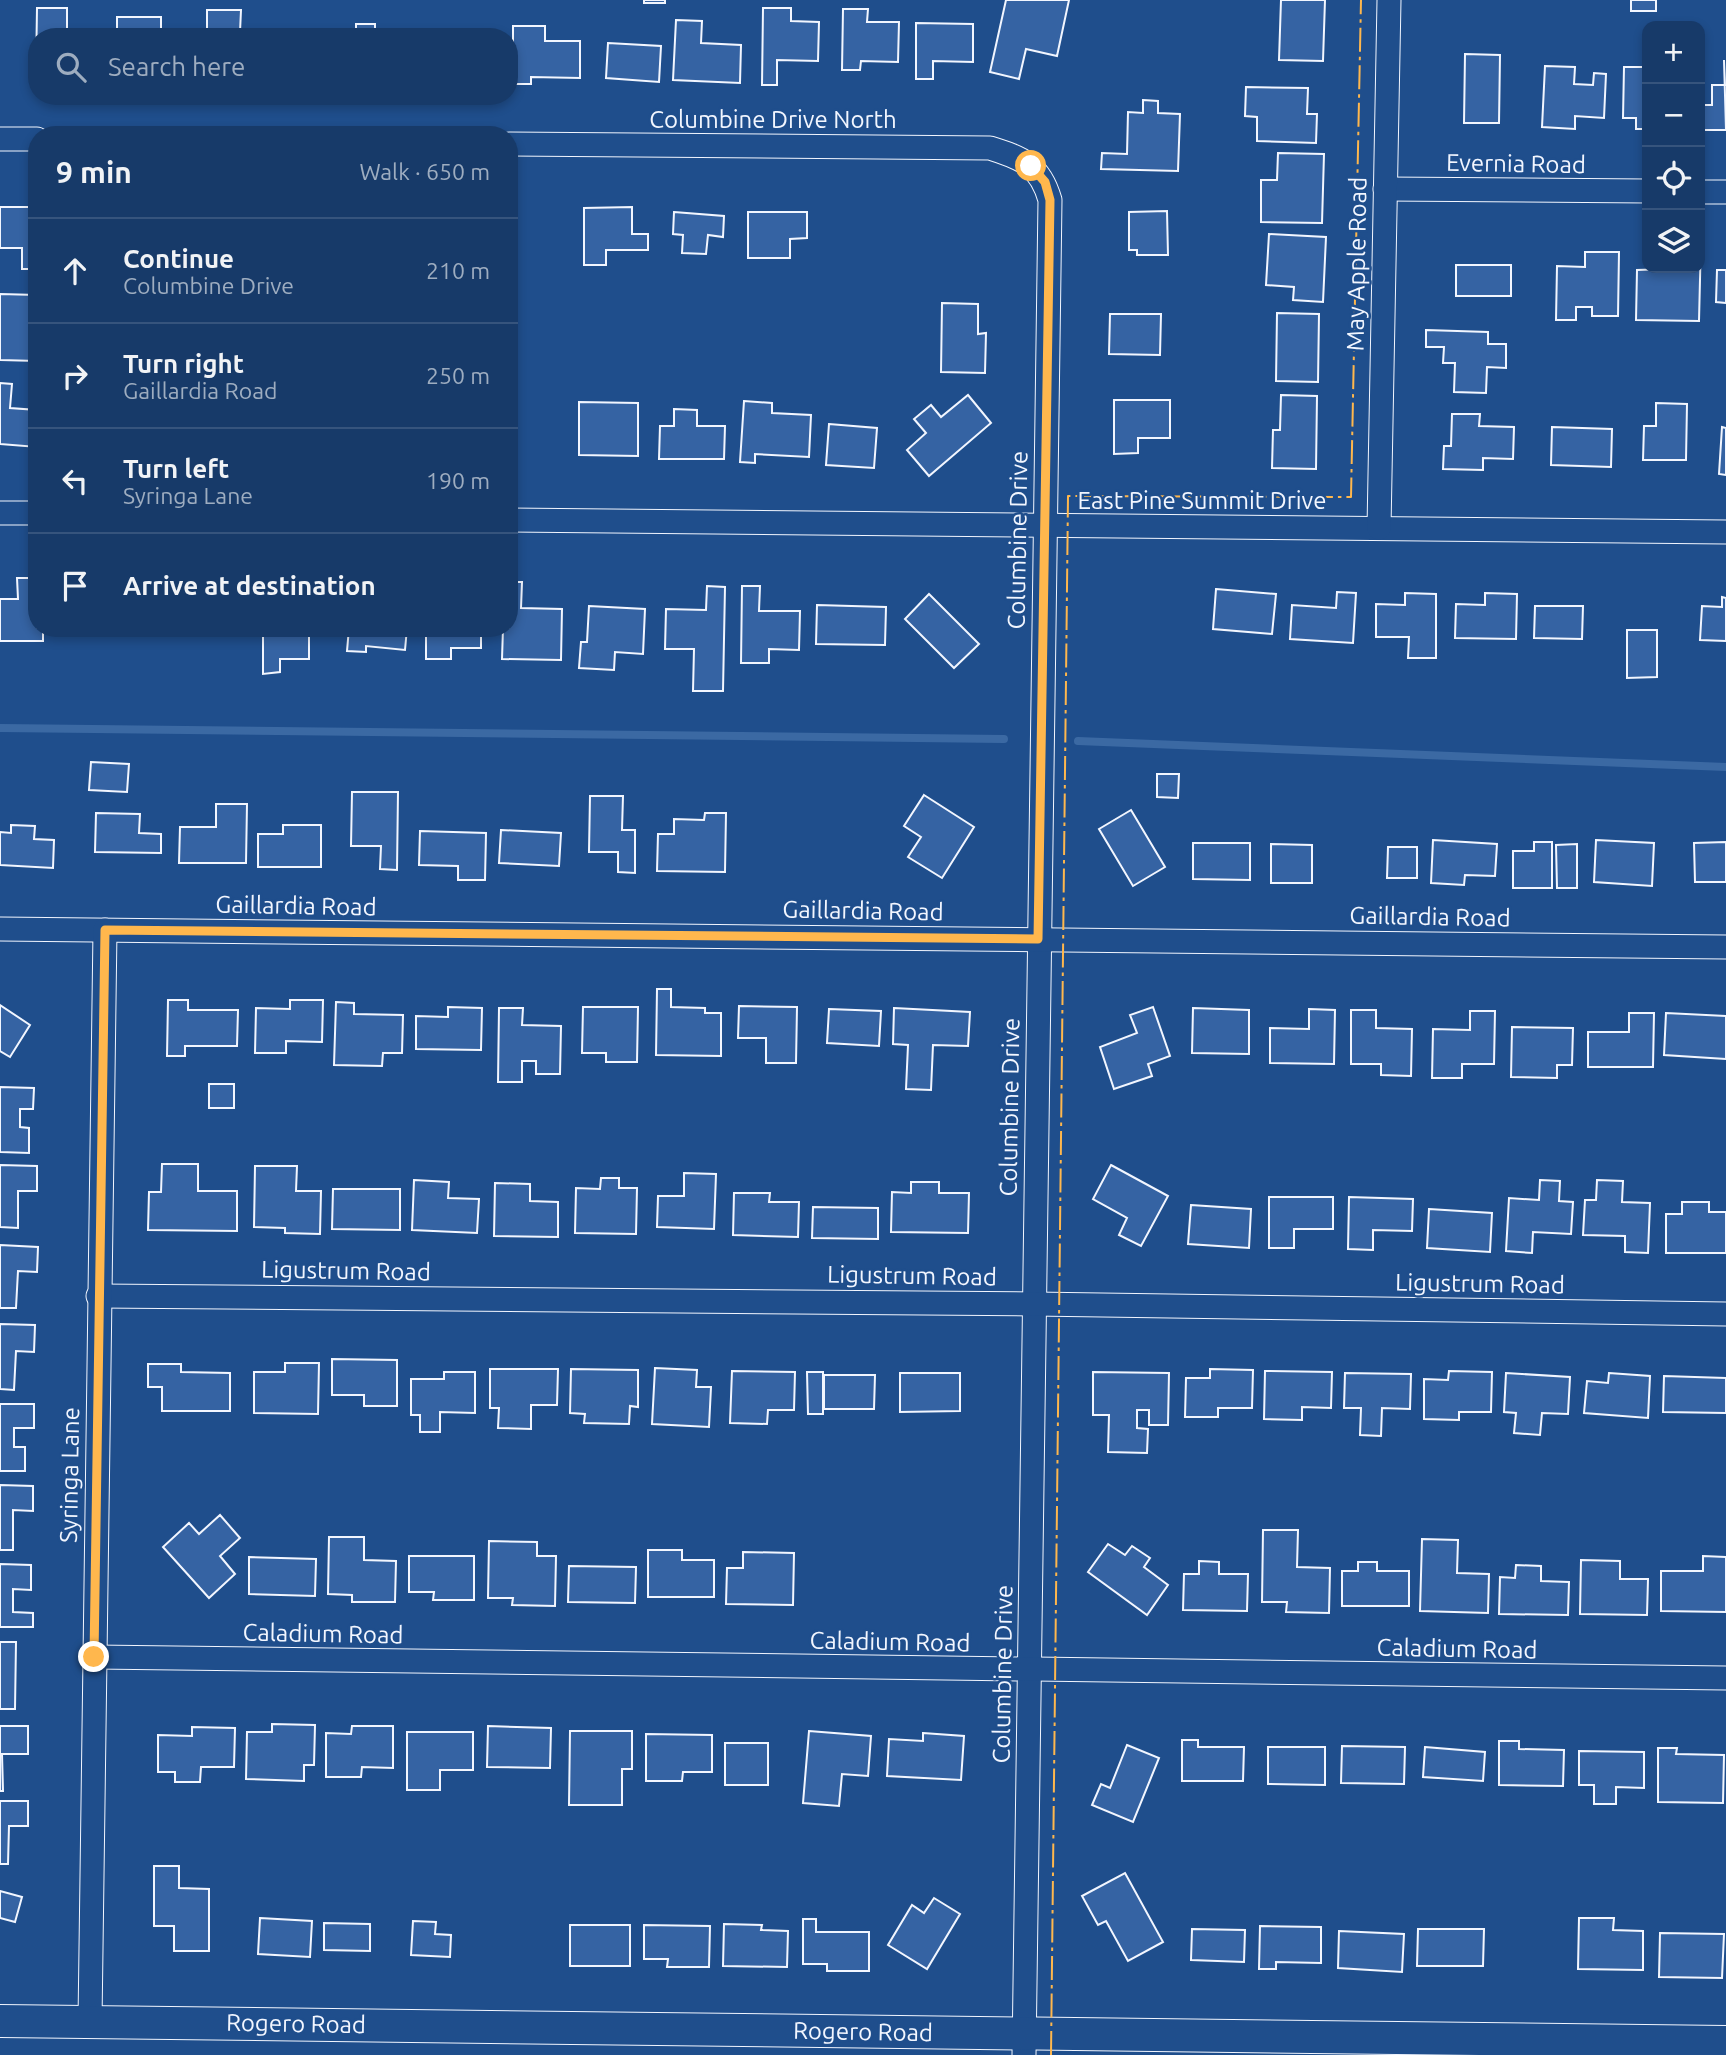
<!DOCTYPE html>
<meta charset="utf-8">
<style>
:root{--surface:#173a69;--page:#244571;--text:#f1f3f6;--muted:#9eadc0;--line:#36547d}
body{margin:0;font-family:Ubuntu,sans-serif;background:var(--page);color:var(--text)}
.controls{position:absolute;right:21px;top:21px;display:grid;overflow:hidden;border-radius:14px;box-shadow:0 4px 10px #0003}
.controls button{width:63px;height:63px;display:grid;place-items:center;padding:0;border:0;border-bottom:2px solid var(--line);background:var(--surface);color:var(--text);font:35px sans-serif}
.stop{position:absolute;width:21px;height:21px;margin:-16px;border:5px solid #ffb74d;border-radius:50%;background:#fff}
.stop.end{background:#ffb74d;border-color:#fff;box-shadow:0 2px 7px #0008}
.list{margin:0;padding:0;list-style:none}
h2{display:flex;justify-content:space-between;align-items:center;height:91px;margin:0;padding:0 28px;font-size:30px}
h2 small{font-size:23px;font-weight:400;color:var(--muted)}
.list li{display:grid;grid-template-columns:46px 1fr auto;gap:21px;align-items:center;box-sizing:border-box;height:105px;padding:0 28px;border-top:2px solid var(--line)}
.list b{display:block;font-size:26px;white-space:nowrap}
.list p{margin:0;font-size:23px;white-space:nowrap;color:var(--muted)}
.list em{font-size:23px;font-style:normal;color:var(--muted)}
.icon{flex:none;width:38px;height:38px;fill:none;stroke:currentColor;stroke-width:2;stroke-linecap:round;stroke-linejoin:round}
.map{position:relative;flex:none;width:1726px;height:2055px;overflow:hidden}
.search{position:absolute;background:var(--surface);box-shadow:0 4px 10px #0003;left:28px;top:28px;width:490px;height:77px;display:flex;align-items:center;gap:18px;box-sizing:border-box;padding:0 24px;border-radius:28px;color:var(--muted);font-size:26px}
.panel{position:absolute;background:var(--surface);box-shadow:0 4px 10px #0003;left:28px;top:126px;width:490px;height:511px;border-radius:28px}
.map>svg:first-child{display:block}
</style>
<div class="map">
<svg width="1726" height="2055" viewBox="0 0 1726 2055">
<rect width="100%" height="100%" fill="#1f4e8c"/>
<g fill="none" stroke-linecap="round" stroke-linejoin="round">
<!-- stream -->
<g stroke="#3b69a3" stroke-width="8">
<path d="M0,728L1004,739"/>
<path d="M1078,741L1726,767"/>
</g>
</g>
<!-- building -->
<g fill="#3563a3" stroke="#f2f6ff" stroke-width="2">
<rect x="644" y="0" width="21" height="3"/>
<path d="M1006,0H1069L1057,56L1026,49L1019,79L990,72Z"/>
<path d="M1281,0H1325L1323,61L1279,60Z"/>
<rect x="1631" y="0" width="25" height="11"/>
<path d="M37,8H67V34H102V37H37L36,70Z"/>
<path d="M763,8H791V21L819,22L818,61L777,60V85H762Z"/>
<path d="M843,9H868L867,22H899L898,62L861,61L860,70H842Z"/>
<path d="M207,10H241L240,32H255V37H207Z"/>
<path d="M117,17H161V35L182,37H117Z"/>
<path d="M676,20L702,21L701,43L741,45L740,83L673,80Z"/>
<path d="M916,23L973,24V62L933,61V79H916Z"/>
<rect x="356" y="24" width="19" height="13"/>
<path d="M513,26H545V41H580V78L531,77V84H513Z"/>
<rect x="276" y="36" width="65" height="1"/>
<path d="M608,43L661,46L659,82L606,78Z"/>
<path d="M1465,54L1500,55L1499,123H1464Z"/>
<path d="M1724,60L1726,130H1700V105H1712V85H1725Z"/>
<path d="M1545,66L1575,67L1574,84L1593,85L1594,73L1606,74L1604,118L1575,116V129L1542,127Z"/>
<path d="M1624,67H1647V129H1636V118H1623Z"/>
<path d="M1246,87L1308,88L1307,114H1317L1316,143L1257,141V117L1245,116Z"/>
<path d="M1143,100L1158,101V113L1180,114L1178,171L1101,169L1102,153L1127,154L1128,112L1143,113Z"/>
<path d="M1278,153L1324,154L1322,223L1261,222V180H1277Z"/>
<path d="M0,207H37V269H22V248H0Z"/>
<path d="M632,207V234H648V250H606V265H584V208Z"/>
<path d="M1167,211L1168,255H1137V250H1129V212Z"/>
<path d="M674,212L724,216L723,237L708,235L706,254L682,253L683,235L673,234Z"/>
<path d="M748,212H807V238L790,239V258H748Z"/>
<path d="M1269,234L1326,237L1323,302L1293,300L1294,287L1266,285Z"/>
<path d="M1700,238H1701L1699,321L1636,320L1637,270L1700,268Z"/>
<path d="M1585,252H1619L1618,316H1592V307H1576V320H1556L1557,266L1585,267Z"/>
<rect x="1456" y="265" width="55" height="31"/>
<path d="M1717,270H1726V303L1716,302Z"/>
<path d="M0,294L37,295V361L0,360Z"/>
<path d="M942,303L978,304V334L986,333L985,373L941,372Z"/>
<path d="M1277,313L1319,314L1318,382L1276,381Z"/>
<path d="M1110,314H1161L1160,355L1109,354Z"/>
<path d="M1426,330L1488,332V344H1506V368L1487,367L1486,393L1454,392L1455,363H1443L1444,347H1426Z"/>
<path d="M0,383L12,384L10,408L37,410V447L0,444Z"/>
<path d="M968,395L991,423L929,476L907,450L926,433L914,419L931,405L941,417Z"/>
<path d="M1281,395L1317,396L1316,469L1272,468L1273,430H1280Z"/>
<path d="M1114,400H1170V438H1138V453L1114,454Z"/>
<path d="M744,401L772,403V413L811,415L809,457L755,454V463L740,462Z"/>
<path d="M579,402L638,403V456L579,455Z"/>
<path d="M1656,403L1687,404L1686,460H1643L1644,426H1656Z"/>
<path d="M674,409L697,410V426H725L724,459H659L660,426H674Z"/>
<path d="M1452,414H1480L1479,426L1514,427L1513,459L1483,458V470L1443,469L1444,446H1451Z"/>
<path d="M829,424L877,428L874,468L826,465Z"/>
<path d="M1552,427L1612,429L1611,467L1551,465Z"/>
<path d="M1722,427L1726,428V475L1719,474Z"/>
<path d="M17,578H37V628H43V641H0V599H18Z"/>
<path d="M509,582H522L521,608L562,609L561,660L502,659L503,628H509Z"/>
<path d="M707,586L725,587L723,691H693L694,649H665L666,609L706,610Z"/>
<path d="M742,586H760L759,611H800L799,650L769,649V663H741Z"/>
<path d="M1216,589L1276,594L1272,634L1213,629Z"/>
<path d="M1337,592L1356,593L1353,643L1290,639L1292,605L1336,608Z"/>
<path d="M1405,593L1436,594V658H1408L1409,637H1376V604L1405,605Z"/>
<path d="M1485,593L1517,594L1516,639L1455,638L1456,604L1485,605Z"/>
<path d="M929,594L979,644L954,668L905,619Z"/>
<path d="M1722,597L1726,598V641L1700,640L1702,606L1722,607Z"/>
<path d="M817,605L886,607L885,645L816,644Z"/>
<path d="M589,606L645,609L643,654L615,652L614,670L579,668L581,642H587Z"/>
<path d="M1535,606H1583L1582,639L1534,638Z"/>
<path d="M237,628H309V659H280V672L263,674V633H236Z"/>
<path d="M349,628H407L405,650L366,646V652L347,651Z"/>
<path d="M426,628H481V648H451V659H426Z"/>
<path d="M1627,630H1657V677L1627,678Z"/>
<path d="M91,762L129,764L127,792L89,790Z"/>
<path d="M1157,774H1179L1178,798L1157,797Z"/>
<path d="M352,792H398L397,870L380,869L381,846H351Z"/>
<path d="M924,795L974,827L942,878L908,857L921,837L904,826Z"/>
<path d="M590,796H623L622,830H635V873L618,872V852H589Z"/>
<path d="M216,804H247L246,863H179L180,827H216Z"/>
<path d="M1131,810L1165,867L1133,886L1099,829Z"/>
<path d="M96,813L140,814L139,833L161,834V853L95,852Z"/>
<path d="M705,813H726L725,872L657,871L658,834H674V819L704,820Z"/>
<path d="M11,825L35,826L34,839L54,840L53,868L0,865V832L11,833Z"/>
<path d="M283,825H321V867H258V834H283Z"/>
<path d="M501,830L561,833L559,866L499,863Z"/>
<path d="M420,831L486,833L485,880H458V866L419,865Z"/>
<path d="M1433,840L1497,844L1495,876L1465,875L1464,885L1431,883Z"/>
<path d="M1596,840L1654,843L1652,886L1594,882Z"/>
<path d="M1534,842H1552V888H1513V851H1534Z"/>
<path d="M1726,842V882H1695L1694,843Z"/>
<path d="M1193,843H1250V880L1193,879Z"/>
<path d="M1271,844L1312,845V883H1271Z"/>
<path d="M1577,844V888H1557L1556,845Z"/>
<path d="M1388,847H1417V878H1387Z"/>
<path d="M657,989H671V1007L705,1008V1013H721V1056L656,1055Z"/>
<path d="M168,1000H188V1010H238L237,1046H185V1056H167Z"/>
<path d="M290,1000H323L322,1042L286,1041V1053H255L256,1008L290,1009Z"/>
<path d="M336,1002L354,1003V1014L403,1015L402,1053H383L382,1066L334,1065Z"/>
<path d="M0,1005L30,1025L10,1057L0,1051Z"/>
<path d="M739,1006L797,1007L796,1063H766V1038H738Z"/>
<path d="M448,1007L482,1008L481,1050L416,1049V1016L448,1017Z"/>
<path d="M583,1007H638L637,1062H606V1053H582Z"/>
<path d="M1153,1007L1170,1056L1148,1064L1152,1076L1114,1089L1100,1047L1137,1033L1130,1015Z"/>
<path d="M499,1008H523L522,1025L561,1026L560,1074H536V1061H522V1082H498Z"/>
<path d="M894,1008L970,1012L968,1046L933,1045L931,1090L906,1089L908,1045L893,1044Z"/>
<path d="M1193,1008L1249,1010V1054L1192,1053Z"/>
<path d="M829,1009L881,1011L879,1046L827,1043Z"/>
<path d="M1309,1009L1335,1010L1334,1064L1270,1063V1028L1309,1029Z"/>
<path d="M1351,1010H1376V1028L1412,1029L1411,1076L1381,1075V1064H1351Z"/>
<path d="M1470,1011H1495L1494,1064H1462V1078H1432L1433,1029L1470,1030Z"/>
<path d="M1629,1013H1654L1653,1067H1588V1032H1629Z"/>
<path d="M1666,1013L1726,1016V1059L1664,1055Z"/>
<path d="M1512,1027L1573,1028L1572,1065H1557V1078L1511,1077Z"/>
<rect x="209" y="1084" width="25" height="24"/>
<path d="M0,1087L34,1088L33,1109H20V1127L29,1128V1153L0,1152Z"/>
<path d="M162,1164H198V1191H237V1231L148,1230L149,1192H161Z"/>
<path d="M0,1165L37,1166V1191H18V1228L0,1227Z"/>
<path d="M1111,1165L1168,1196L1141,1246L1119,1235L1127,1218L1093,1199Z"/>
<path d="M255,1166H297L296,1191H321L320,1234L285,1233V1228L254,1227Z"/>
<path d="M684,1173L716,1174L714,1229L657,1227L658,1196H684Z"/>
<path d="M601,1178H619V1188H637L636,1234L575,1233L576,1188L600,1189Z"/>
<path d="M414,1180L449,1182L448,1198L479,1199L477,1233L412,1230Z"/>
<path d="M1540,1180L1560,1181L1559,1201L1573,1202L1571,1234L1533,1232L1532,1253L1506,1251L1509,1198L1539,1200Z"/>
<path d="M1597,1180L1623,1181L1622,1202L1650,1203L1648,1253L1625,1252V1236L1583,1235L1585,1200H1596Z"/>
<path d="M911,1182H939V1193H969L968,1233L891,1232L892,1192L911,1193Z"/>
<path d="M495,1183L530,1184V1201L558,1202V1237L494,1236Z"/>
<path d="M333,1189H400V1230L332,1229Z"/>
<path d="M734,1193H770L769,1202H799L798,1237L733,1235Z"/>
<path d="M1269,1197H1333V1229H1294V1248H1269Z"/>
<path d="M1349,1197L1413,1199L1412,1231L1373,1230V1250L1348,1249Z"/>
<path d="M1682,1202H1709V1212H1726V1253H1666V1214H1682Z"/>
<path d="M1191,1205L1251,1209L1249,1248L1188,1244Z"/>
<path d="M813,1207L878,1208V1239L812,1238Z"/>
<path d="M1429,1209L1492,1213L1490,1252L1427,1248Z"/>
<path d="M0,1245L38,1247L37,1272L18,1271L16,1308H0Z"/>
<path d="M0,1324L35,1325L34,1352L16,1351L14,1390L0,1389Z"/>
<path d="M332,1359L397,1360V1406H364V1395H332Z"/>
<path d="M285,1363H319L318,1414L254,1413V1372H285Z"/>
<path d="M148,1364H181V1372L230,1373V1411H162V1387H148Z"/>
<path d="M655,1368L697,1370L696,1387H711L709,1427L652,1424Z"/>
<path d="M490,1369H558L557,1405H531V1429L498,1428L499,1408H490Z"/>
<path d="M571,1369L638,1370V1407L630,1406L629,1424L584,1423L585,1414L570,1413Z"/>
<path d="M1210,1369L1253,1370L1252,1408H1218V1417H1185L1186,1378H1210Z"/>
<path d="M732,1371L795,1372L794,1410H768L767,1424L730,1423Z"/>
<path d="M1265,1371L1332,1372L1331,1408L1302,1407V1420L1264,1419Z"/>
<path d="M1449,1371L1492,1372L1491,1412H1459V1420L1424,1419V1379L1448,1380Z"/>
<path d="M444,1372H475V1413L440,1412V1432H420V1415H411V1379H444Z"/>
<path d="M807,1372H823V1414H808Z"/>
<path d="M1093,1372L1169,1373L1168,1425H1149V1410H1137V1428L1148,1429L1147,1453L1108,1452L1109,1415H1093Z"/>
<path d="M900,1373H960V1411L900,1412Z"/>
<path d="M1345,1373L1411,1374L1410,1409L1382,1408L1381,1436L1360,1435L1361,1408H1344Z"/>
<path d="M1506,1373L1570,1377L1568,1414L1542,1413L1540,1435L1514,1433L1516,1413L1504,1412Z"/>
<path d="M1609,1373L1650,1376L1648,1418L1584,1413L1587,1381L1608,1383Z"/>
<path d="M824,1375H875L874,1409H824Z"/>
<path d="M1664,1376L1726,1378V1413L1663,1412Z"/>
<path d="M0,1404H34V1428H14V1447H25V1471H0Z"/>
<path d="M0,1485L33,1486V1511L13,1510V1550H0Z"/>
<path d="M220,1515L240,1538L220,1556L235,1574L209,1598L163,1547L189,1523L199,1534Z"/>
<path d="M1263,1530H1298L1297,1567L1330,1568L1329,1613L1286,1612L1287,1602H1262Z"/>
<path d="M329,1537H364V1560L396,1561L395,1602H352V1595L328,1594Z"/>
<path d="M1422,1539L1458,1540L1457,1573L1489,1574L1488,1613L1420,1611Z"/>
<path d="M489,1541L537,1542V1556H556L555,1606L512,1605L513,1598H488Z"/>
<path d="M1108,1544L1125,1555L1132,1546L1150,1558L1144,1567L1168,1585L1147,1615L1088,1572Z"/>
<path d="M648,1550H682V1560H714V1597H648Z"/>
<path d="M743,1552L794,1553L793,1605L726,1604L727,1568H743Z"/>
<path d="M409,1556H474V1600H433L434,1592H409Z"/>
<path d="M1703,1556L1726,1557V1612L1661,1611V1571H1703Z"/>
<path d="M249,1557L316,1559L315,1596L249,1594Z"/>
<path d="M1581,1560L1620,1561V1579H1648L1647,1615L1580,1614Z"/>
<path d="M1199,1561L1219,1562V1574H1248L1247,1611L1183,1610L1184,1574H1199Z"/>
<path d="M1358,1562H1377V1571H1409V1606H1342V1571H1358Z"/>
<path d="M0,1564L31,1565V1590L13,1589V1612L33,1613V1627H0Z"/>
<path d="M1516,1565L1541,1566V1581L1569,1582L1568,1615L1499,1614L1500,1577L1515,1578Z"/>
<path d="M569,1566L636,1567L635,1603L568,1602Z"/>
<path d="M0,1642H16L15,1709H0Z"/>
<path d="M272,1724L315,1725L314,1765H304V1781L246,1779L247,1732H272Z"/>
<path d="M0,1726H28V1754H2L3,1791H0Z"/>
<path d="M352,1726H393V1768L362,1767L361,1777H326V1733L351,1734Z"/>
<path d="M488,1726L551,1728L550,1768L487,1767Z"/>
<path d="M192,1727L235,1728L234,1767H201L200,1782H175V1772H158V1735L192,1736Z"/>
<path d="M570,1731H632V1769H622V1805H569Z"/>
<path d="M809,1731L871,1736L868,1776L842,1774L839,1806L803,1803Z"/>
<path d="M407,1732H473V1770H440V1790H407Z"/>
<path d="M923,1733L964,1736L961,1780L887,1776L889,1739L923,1741Z"/>
<path d="M646,1734L712,1735V1772H683L682,1781H646Z"/>
<path d="M1182,1740H1198V1747H1244L1243,1781H1182Z"/>
<path d="M1499,1741H1519V1749L1564,1750L1563,1786L1499,1785Z"/>
<rect x="725" y="1743" width="43" height="42"/>
<path d="M1127,1745L1159,1758L1133,1822L1092,1805L1101,1784L1110,1788Z"/>
<path d="M1342,1746L1405,1747L1404,1784L1341,1783Z"/>
<path d="M1268,1747H1325V1785L1268,1784Z"/>
<path d="M1425,1747L1485,1752L1483,1781L1423,1777Z"/>
<path d="M1658,1748H1677L1676,1754L1724,1755L1723,1803L1658,1802Z"/>
<path d="M1579,1751L1644,1752V1788L1616,1787V1804H1594V1785H1579Z"/>
<path d="M0,1801H28V1826H9L8,1864H0Z"/>
<path d="M154,1866H179V1888L209,1889V1951H174V1926H154Z"/>
<path d="M1125,1873L1163,1942L1128,1961L1106,1921L1098,1925L1082,1896Z"/>
<path d="M0,1891L22,1897L15,1922L0,1918Z"/>
<path d="M934,1898L960,1914L927,1969L888,1945L912,1905L924,1913Z"/>
<path d="M260,1918L312,1921L310,1957L258,1954Z"/>
<path d="M1579,1918H1614L1613,1930L1643,1931V1970L1578,1969Z"/>
<path d="M803,1919H816V1932H869V1971H827V1964H803Z"/>
<path d="M413,1921L436,1922L435,1934L451,1935L450,1957L411,1955Z"/>
<path d="M324,1923L370,1924V1951L324,1950Z"/>
<path d="M724,1924L762,1925L761,1930L788,1931L787,1967L723,1966Z"/>
<rect x="570" y="1925" width="60" height="41"/>
<path d="M644,1925L710,1926L709,1967H667L668,1959H644Z"/>
<path d="M1260,1926L1321,1927V1963L1276,1962V1969H1259Z"/>
<path d="M1192,1929L1245,1930L1244,1962L1191,1960Z"/>
<path d="M1418,1929H1484L1483,1966H1417Z"/>
<path d="M1339,1931L1404,1934L1402,1972L1338,1968Z"/>
<path d="M1660,1933L1724,1934L1722,1978L1659,1977Z"/>
</g>
<g fill="none" stroke-linecap="round" stroke-linejoin="round">
<!-- minor casing -->
<g stroke="#f2f6ff" stroke-width="25">
<g id="minor">
<path d="M0,139H37"/>
<path d="M509,144L990,148C1022,158 1040,165 1050,200L1024,2055"/>
<path d="M1385,189L1647,191"/>
<path d="M1700,192H1726"/>
<path d="M0,513H37"/>
<path d="M509,520L1726,532"/>
<path d="M1379,528L1389,0"/>
<path d="M0,929L1726,947"/>
<path d="M98,1296L1034,1304L1726,1314"/>
<path d="M95,1657L1726,1678"/>
<path d="M90,2021L105,930"/>
</g>
</g>
<!-- secondary casing -->
<g stroke="#f2f6ff" stroke-width="34">
<path id="secondary" d="M0,2021L1726,2042"/>
</g>
<!-- minor -->
<use href="#minor" stroke="#1f4e8c" stroke-width="23"/>
<!-- secondary -->
<use href="#secondary" stroke="#1f4e8c" stroke-width="32"/>
<!-- power -->
<path stroke="#ffb74d" stroke-width="2" stroke-dasharray="24 5 3.5 5" stroke-linecap="butt" d="M1051,2055L1068,496L1351,497L1361,0"/>
</g>
<g fill="none" stroke-linecap="round" stroke-linejoin="round">
<!-- route -->
<path stroke="#ffb74d" stroke-width="9" d="M94,1657L105,930L1038,939L1050,200L1045,182L1031,166"/>
</g>
<g text-anchor="middle" stroke-width="5" stroke-linejoin="round" paint-order="stroke">
<!-- street labels -->
<g font-size="24" fill="#f2f6ff" stroke="#1f4e8c">
<text x="773" y="128">Columbine Drive North</text>
<text transform="translate(1516 164) rotate(1)" y="8">Evernia Road</text>
<text transform="translate(1357 264) rotate(-89)" y="8">May Apple Road</text>
<text x="1202" y="509">East Pine Summit Drive</text>
<text transform="translate(1018 540) rotate(-89)" y="8">Columbine Drive</text>
<text transform="translate(296 906) rotate(1)" y="8">Gaillardia Road</text>
<text transform="translate(863 911) rotate(1)" y="8">Gaillardia Road</text>
<text transform="translate(1430 917) rotate(1)" y="8">Gaillardia Road</text>
<text transform="translate(1010 1107) rotate(-89)" y="8">Columbine Drive</text>
<text transform="translate(346 1271) rotate(1)" y="8">Ligustrum Road</text>
<text transform="translate(912 1276) rotate(1)" y="8">Ligustrum Road</text>
<text transform="translate(1480 1284) rotate(1)" y="8">Ligustrum Road</text>
<text transform="translate(70 1475) rotate(-89)" y="8">Syringa Lane</text>
<text transform="translate(323 1634) rotate(1)" y="8">Caladium Road</text>
<text transform="translate(890 1642) rotate(1)" y="8">Caladium Road</text>
<text transform="translate(1457 1649) rotate(1)" y="8">Caladium Road</text>
<text transform="translate(1003 1674) rotate(-89)" y="8">Columbine Drive</text>
<text transform="translate(296 2024) rotate(1)" y="8">Rogero Road</text>
<text transform="translate(863 2032) rotate(1)" y="8">Rogero Road</text>
</g>
</g>
</svg>
<div class="controls">
<button>+</button>
<button>−</button>
<button><svg class="icon" aria-label="locate" viewBox="0 0 24 24"><circle cx="12" cy="12" r="6"/><path d="M12 2v4M12 18v4M2 12h4M18 12h4"/></svg></button>
<button><svg class="icon" aria-label="layers" viewBox="0 0 24 24"><path d="M12 4l9 5-9 5-9-5zM3 14l9 5 9-5"/></svg></button>
</div>
<div class="stop" style="left:1031px;top:166px"></div>
<div class="stop end" style="left:94px;top:1657px"></div>
<div class="search"><svg class="icon" aria-label="search" viewBox="0 0 24 24"><circle cx="10" cy="10" r="6"/><path d="M15 15l6 6"/></svg>Search here</div>
<section class="panel">
<h2>9 min<small>Walk · 650 m</small></h2>
<ul class="list">
<li><svg class="icon" aria-label="ahead" viewBox="0 0 24 24"><path d="M12 20V5M6 11l6-6 6 6"/></svg><div><b>Continue</b><p>Columbine Drive</p></div><em>210 m</em></li>
<li><svg class="icon" aria-label="right" viewBox="0 0 24 24"><path d="M7 20v-9h11M14 6l5 5-5 5"/></svg><div><b>Turn right</b><p>Gaillardia Road</p></div><em>250 m</em></li>
<li><svg class="icon" aria-label="left" viewBox="0 0 24 24"><path d="M17 20v-9H6M10 6l-5 5 5 5"/></svg><div><b>Turn left</b><p>Syringa Lane</p></div><em>190 m</em></li>
<li><svg class="icon" aria-label="arrive" viewBox="0 0 24 24"><path d="M6 21V4h12l-3 4 3 4H6"/></svg><div><b>Arrive at destination</b></div></li>
</ul>
</section>
</div>
